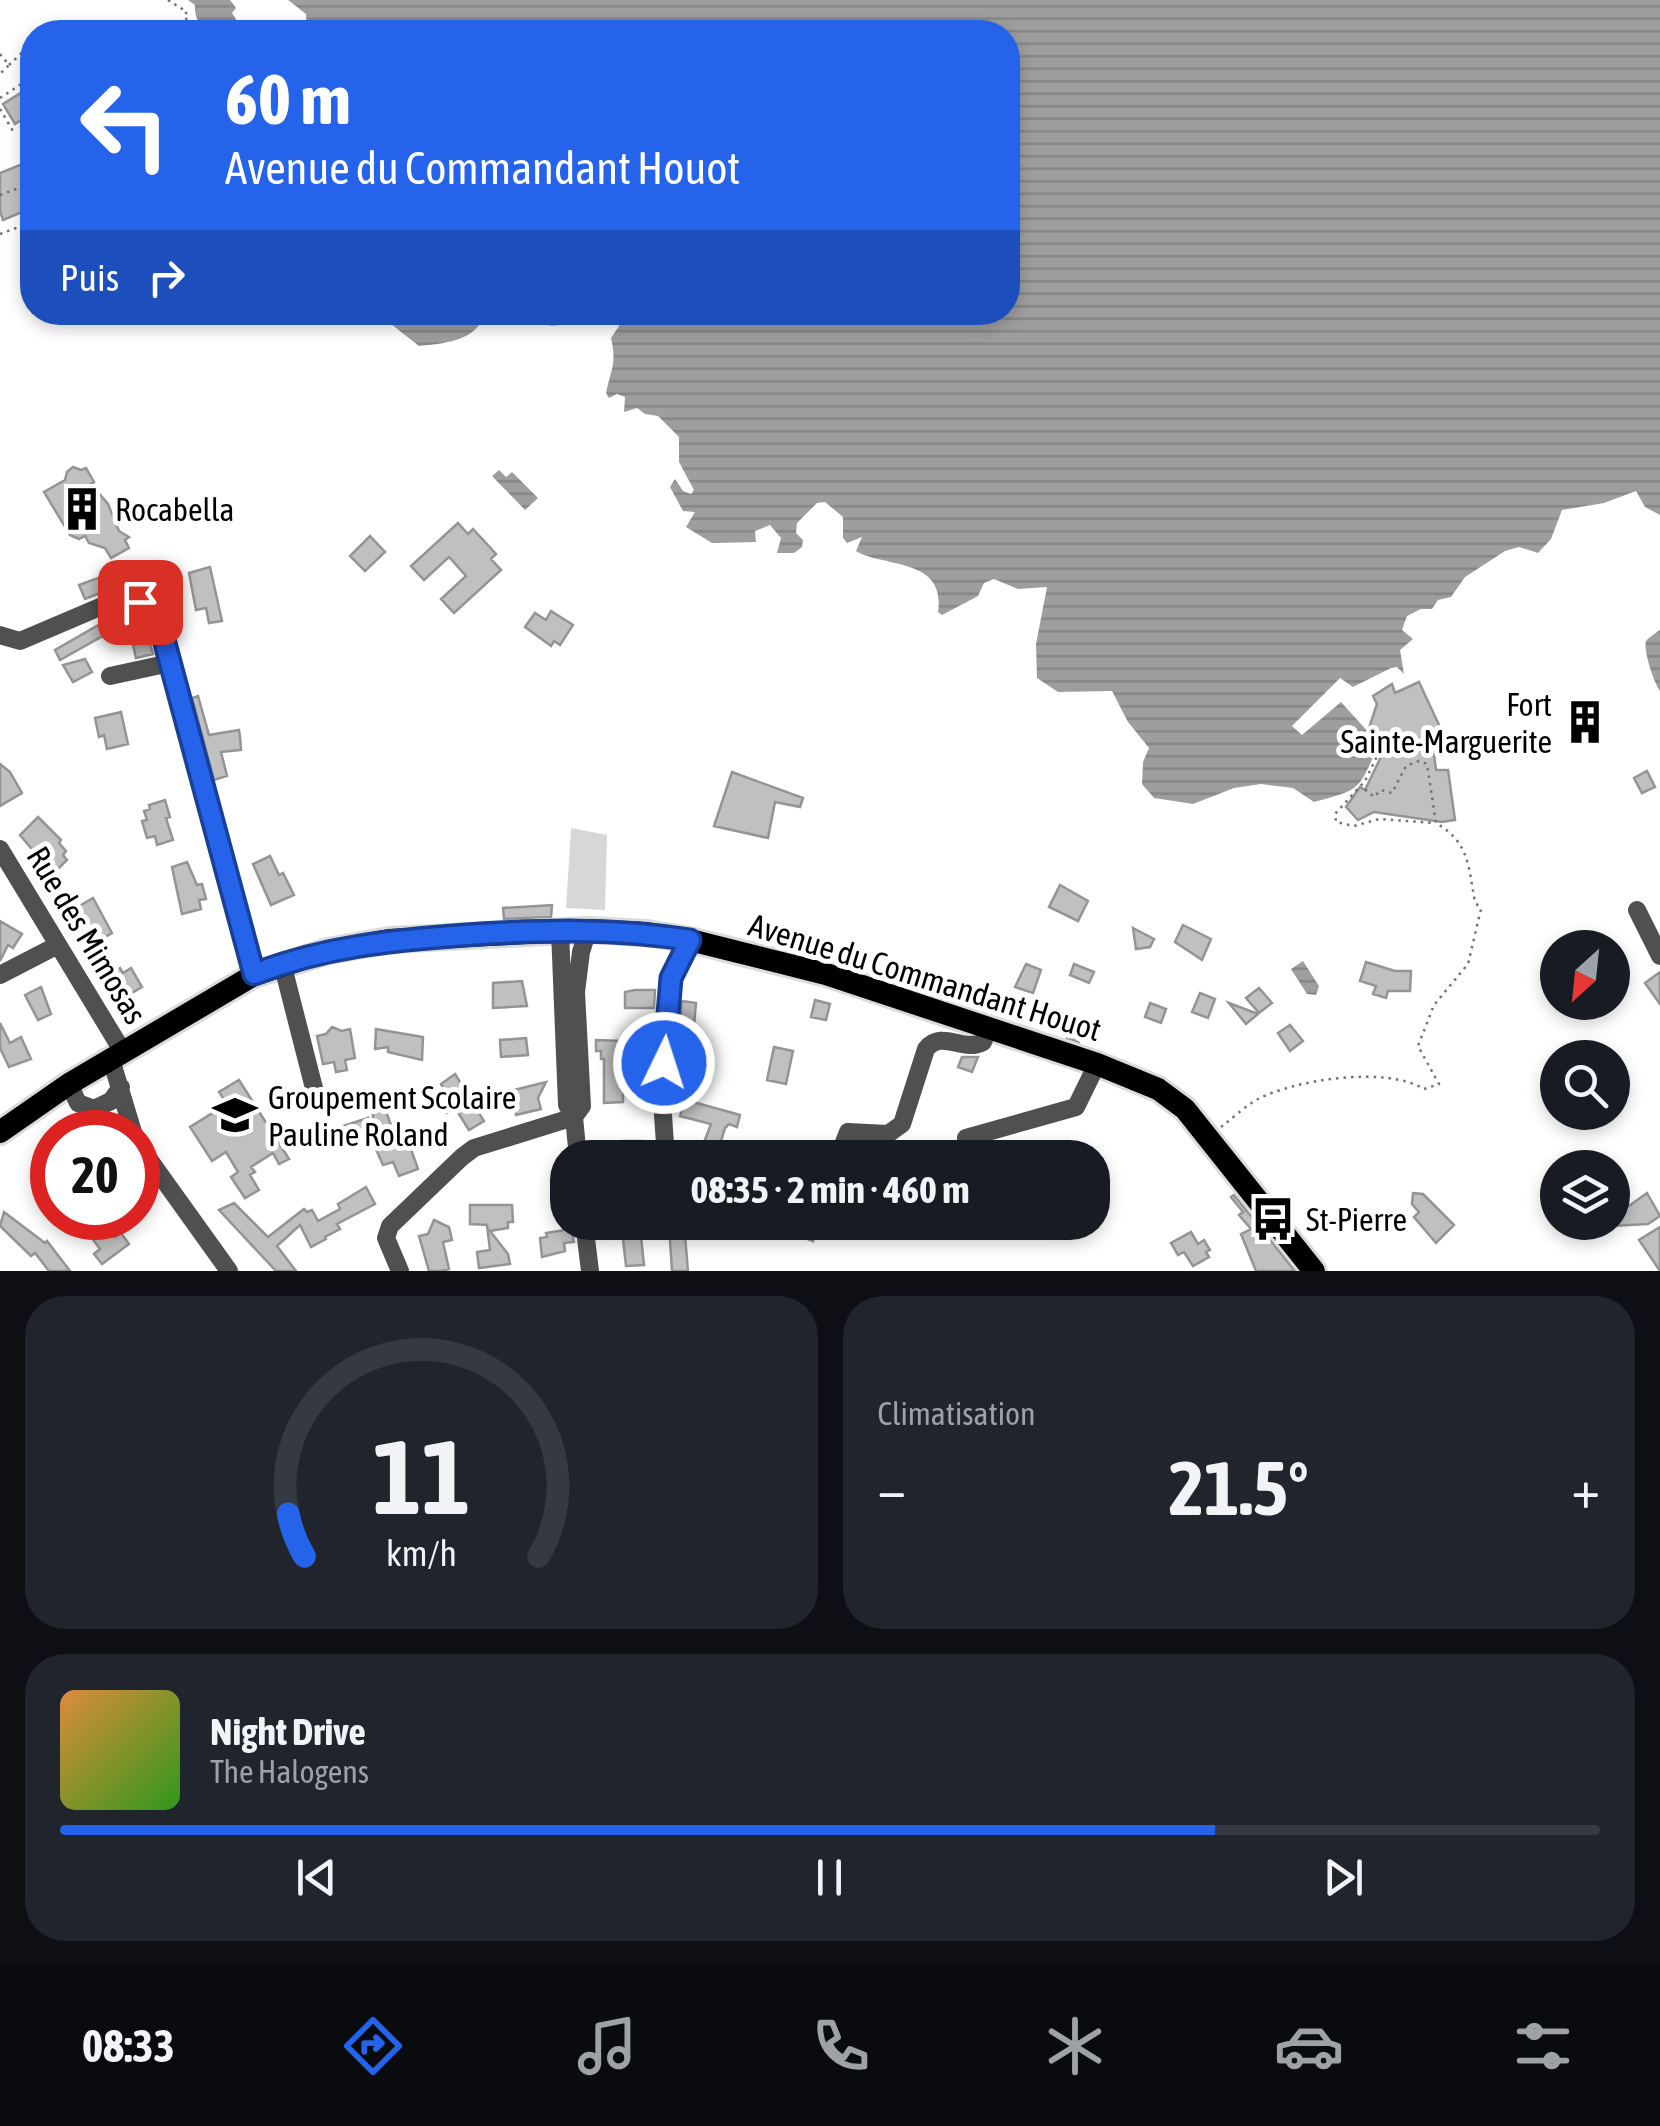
<!DOCTYPE html>
<html lang="fr">
<head>
<meta charset="utf-8">
<style>
	body { margin:0; font-family:"Asap Condensed",sans-serif; background:#20242c; color:#f1f3f6; height:100vh; display:flex; flex-direction:column; font-size:38px; white-space:nowrap }
	* { box-sizing:border-box; margin:0 }
	p { font-size:32px; color:#9ea1a6 }
	.icon { flex:none; width:55px; height:55px; fill:none; stroke:currentColor; stroke-width:2; stroke-linecap:round; stroke-linejoin:round }
	.map { position:relative; height:1271px; overflow:hidden }
	.side { display:flex; flex-direction:column; gap:25px; padding:25px; background:#0d0f14; flex:1 }
	.side>* { flex:none }
	.guide { position:absolute; left:20px; top:20px; width:1000px; height:305px; border-radius:40px; box-shadow:0 5px 15px #0003; background:#2563eb; color:#fff; overflow:hidden }
	.needle { width:65px; rotate:207deg }
	.fabs { position:absolute; left:1540px; top:930px; display:grid; gap:20px }
	.fabs a { display:grid; place-items:center; width:90px; height:90px; border-radius:50%; background:#171b24; box-shadow:0 5px 15px #0003; font-size:50px }
	.speed { position:absolute; left:30px; top:1110px; display:flex; gap:20px; font-size:50px; font-weight:700; text-align:center }
	.speed>* { display:grid; place-content:center; width:130px; height:130px; border-radius:50%; background:#171b24; box-shadow:0 5px 15px #0003; line-height:1 }
	.speed .limit { border:15px solid #d22; background:#fff; color:#111 }
	.pin { position:absolute; display:grid; place-items:center; width:85px; height:85px; color:#fff; margin:-42px; border-radius:20px; box-shadow:0 5px 15px #0006 }
	.me { position:absolute; width:110px; margin:-55px; rotate:4deg; stroke-linejoin:round; filter:drop-shadow(0 0 8px #0008) }
	.turn { display:flex; align-items:center; gap:35px; height:210px; padding:0 40px; font-size:45px }
	.turn .icon { width:130px; height:130px; stroke-width:2.5 }
	.turn b { display:block; font-size:70px; line-height:85px }
	.then { display:flex; align-items:center; height:95px; padding:0 40px; background:#0003; gap:20px; font-size:38px }
	.big { font-size:75px; font-weight:700; line-height:1.1 }
	.side .card { flex:1; display:flex; flex-direction:column; justify-content:center; gap:15px; min-width:0; padding:0 35px; border-radius:40px; background:#20242c }
	.side .dial { align-items:center; gap:0 }
	.dial svg { height:260px; overflow:visible; fill:none; stroke:#363941; stroke-width:7; stroke-linecap:round; text-anchor:middle }
	.dial text { fill:#f1f3f6; stroke:none }
	.song { display:flex; align-items:center; gap:30px }
	.cover { width:120px; height:120px; border-radius:15px; background:linear-gradient(135deg,hsl(30 70% 55%),hsl(110 70% 35%)) }
	.played { height:10px; border-radius:5px; background:linear-gradient(90deg,#2563eb 75%,#363941 75%) }
	.keys { display:flex; justify-content:space-around; direction:ltr }
	.heat { display:flex; justify-content:space-between; align-items:center; font-size:55px; direction:ltr }
	.side .tiles { flex:1; display:grid; gap:25px; grid-template-columns:1fr 1fr }
	.card:last-child { grid-column:span 2 }
	.trip { position:absolute; left:550px; top:1140px; width:560px; height:100px; border-radius:40px; background:#171b24; box-shadow:0 5px 15px #0003; font-weight:700; line-height:100px; text-align:center }
	.tabs { display:flex; height:160px; justify-content:space-around; align-items:center; background:#090b0e; color:#9ea1a6 }
	.tabs .icon { width:70px; height:70px }
	.tabs .current { color:#2563eb }
	.tabs b { font-size:45px; color:#f1f3f6 }
	.map>svg:first-child { display:block }
	.garden { fill:#d7d7d7 }
	.water { fill:url(#water-rules) }
	.building { fill:#c0c0c0; stroke:#949494; stroke-width:2.5 }
	.lines { fill:none; stroke-linecap:round; stroke-linejoin:round }
	.major-casing { stroke:#dbdbdb; stroke-width:28 }
	.path { stroke:#727272; stroke-width:2.5; stroke-dasharray:2.5 5; stroke-linecap:butt }
	.minor { stroke:#505050; stroke-width:18 }
	.major { stroke:#000; stroke-width:22 }
	.route-casing { stroke:#184099; stroke-width:25 }
	.route { stroke:#2563eb; stroke-width:18 }
	.labels { text-anchor:middle; dominant-baseline:central; stroke-width:10; stroke-linejoin:round; paint-order:stroke }
	.poi-label { font-size:32px; fill:#000; stroke:#fff; text-anchor:start }
	.street-label { font-size:32px; fill:#000; stroke:#fff }
</style>
</head>
<body>
<div class="map">
<svg width="1660" height="1271" viewBox="0 0 1660 1271">
	<defs>
		<pattern id="water-rules" width="6" height="5" patternUnits="userSpaceOnUse" patternTransform="scale(2.5)"><rect width="6" height="5" fill="#9e9e9e"/><path d="M0 2.5h6" fill="none" stroke="#868686"/></pattern>
	</defs>
	<rect width="100%" height="100%" fill="#fff"/>
	<!-- garden -->
	<path class="garden" d="M 571,828 L 607,835 L 605,910 L 566,908 Z"/>
	<!-- water -->
	<path class="water" d="M 188,0 L 230,0 L 236,8 L 232,13 L 239,24 L 253,32 C 230,33 193,38 195,5 Z
		M 288,0 L 1660,0 L 1660,515 L 1645,507 L 1636,491 L 1604,503 L 1562,510 L 1551,539 L 1538,553 L 1519,547 L 1505,551 L 1465,577 L 1451,597 L 1438,600 L 1432,609 L 1421,609 L 1407,616 L 1402,630 L 1413,639 L 1400,650 L 1404,674 L 1397,667 L 1391,668 L 1353,687 L 1340,678 L 1292,726 L 1302,735 L 1341,702 L 1379,744 C 1358,790 1363,789 1314,802 L 1293,788 L 1261,784 L 1234,788 L 1193,804 L 1154,798 L 1142,784 L 1143,762 L 1149,748 L 1128,722 L 1112,691 L 1058,692 L 1037,678 L 1036,644 L 1047,587 L 1018,589 L 994,579 L 984,583 L 978,596 L 942,615 L 938,612 C 946,557 884,568 856,551 L 862,537 L 847,543 L 843,538 L 843,517 L 825,502 L 817,503 L 797,523 L 796,533 L 803,540 L 802,547 L 794,553 L 777,553 L 781,538 L 770,525 L 755,531 L 756,542 L 712,543 L 686,527 L 695,512 L 683,511 L 670,487 L 675,479 L 683,491 L 691,494 L 694,490 L 679,462 L 679,437 L 658,416 L 645,414 L 637,408 L 624,412 L 625,397 L 617,394 L 609,398 L 606,393 C 611,369 617,364 611,338 L 619,326 L 619,313 L 1008,312 L 1008,32 L 307,32 L 306,14 Z
		M 377,313 L 471,313 L 479,325 C 467,342 439,344 419,346 Z
		M 525,313 L 561,313 L 569,319 C 552,333 539,322 525,313 Z
		M 499,470 L 506,477 L 512,472 L 538,498 L 525,510 L 492,476 Z
		M 1660,630 L 1660,691 C 1654,683 1643,650 1646,641 C 1647,639 1658,631 1660,630 Z
		M 1303,961 L 1319,986 L 1316,995 L 1307,994 L 1291,969 Z"/>
	<!-- building -->
	<path class="building" d="M 32,86 L 32,113 L 15,124 L 3,104 Z
		M 32,160 L 32,208 L 3,220 L 0,211 L 0,173 Z
		M 73,467 L 81,470 L 86,468 L 94,482 L 91,484 L 108,504 L 119,531 L 129,537 L 125,540 L 129,548 L 111,558 L 105,548 L 89,543 L 85,536 L 79,539 L 70,535 L 44,492 L 65,480 L 67,472 Z
		M 458,523 L 468,534 L 473,529 L 496,554 L 491,559 L 501,570 L 454,613 L 441,599 L 466,576 L 449,557 L 424,580 L 411,566 Z
		M 370,536 L 385,552 L 365,571 L 350,556 Z
		M 210,567 L 222,621 L 209,623 L 206,608 L 196,610 L 189,573 Z
		M 106,575 L 111,589 L 85,599 L 79,585 Z
		M 551,611 L 573,625 L 560,645 L 554,641 L 551,646 L 525,627 L 535,613 L 546,620 Z
		M 102,623 L 108,633 L 60,660 L 55,650 Z
		M 149,641 L 153,654 L 136,658 L 133,645 Z
		M 85,659 L 92,672 L 73,682 L 63,665 Z
		M 1419,682 L 1439,725 L 1438,745 L 1433,746 L 1436,770 L 1448,770 L 1455,820 L 1442,822 L 1374,812 L 1358,820 L 1346,807 L 1360,787 L 1365,790 L 1390,738 L 1368,731 L 1377,704 L 1373,696 L 1392,684 L 1395,693 Z
		M 198,696 L 209,735 L 239,730 L 240,737 L 241,750 L 221,752 L 227,776 L 214,780 L 192,698 Z
		M 1593,708 L 1600,713 L 1598,723 L 1591,725 L 1595,735 L 1584,738 L 1577,713 Z
		M 121,712 L 128,744 L 107,749 L 104,735 L 99,737 L 95,718 Z
		M 0,764 L 10,772 L 22,793 L 0,806 Z
		M 1647,771 L 1655,787 L 1642,793 L 1634,778 Z
		M 732,772 L 803,798 L 800,807 L 775,802 L 768,838 L 714,826 Z
		M 165,800 L 170,817 L 166,818 L 173,840 L 157,845 L 155,836 L 147,838 L 142,821 L 147,820 L 144,811 L 150,809 L 149,805 Z
		M 38,817 L 61,840 L 59,843 L 66,851 L 63,855 L 67,860 L 53,874 L 20,835 Z
		M 270,856 L 279,875 L 283,873 L 294,895 L 271,905 L 253,864 Z
		M 187,862 L 197,885 L 202,884 L 206,899 L 199,900 L 201,909 L 182,914 L 172,867 Z
		M 1060,885 L 1088,901 L 1078,921 L 1049,907 Z
		M 93,898 L 112,933 L 97,942 L 92,934 L 86,937 L 71,911 Z
		M 552,905 L 551,917 L 504,919 L 503,908 Z
		M 0,921 L 22,934 L 13,948 L 8,945 L 0,961 Z
		M 1183,925 L 1211,939 L 1202,960 L 1175,942 Z
		M 1133,928 L 1154,939 L 1150,947 L 1136,949 Z
		M 105,953 L 116,971 L 120,968 L 123,973 L 131,968 L 142,987 L 118,1001 L 114,994 L 111,996 L 92,962 Z
		M 1366,962 L 1395,971 L 1411,971 L 1410,991 L 1388,991 L 1386,998 L 1373,994 L 1376,986 L 1360,981 Z
		M 1026,964 L 1041,970 L 1033,993 L 1015,987 Z
		M 1074,964 L 1094,972 L 1089,983 L 1070,975 Z
		M 1660,972 L 1660,1004 L 1645,983 Z
		M 522,981 L 527,1006 L 493,1008 L 493,983 Z
		M 41,987 L 51,1014 L 38,1020 L 25,995 Z
		M 1259,988 L 1272,1003 L 1259,1013 L 1246,998 Z
		M 635,990 L 655,990 L 654,1008 L 625,1008 L 625,992 Z
		M 1200,993 L 1215,999 L 1208,1018 L 1192,1012 Z
		M 815,1000 L 830,1004 L 826,1020 L 811,1017 Z
		M 682,1001 L 696,1003 L 693,1036 L 679,1035 Z
		M 1150,1003 L 1166,1009 L 1161,1023 L 1145,1017 Z
		M 1229,1003 L 1258,1014 L 1246,1024 Z
		M 1071,1022 L 1084,1025 L 1079,1042 L 1067,1038 Z
		M 0,1023 L 10,1043 L 21,1037 L 31,1059 L 9,1067 L 0,1048 Z
		M 1290,1025 L 1303,1041 L 1290,1051 L 1278,1033 Z
		M 332,1027 L 342,1031 L 350,1029 L 355,1058 L 345,1060 L 347,1070 L 336,1072 L 334,1062 L 323,1064 L 317,1036 L 326,1034 Z
		M 376,1029 L 423,1037 L 422,1060 L 388,1052 L 388,1047 L 375,1049 Z
		M 526,1038 L 528,1055 L 501,1057 L 500,1040 Z
		M 596,1040 L 622,1041 L 622,1076 L 628,1076 L 629,1089 L 623,1089 L 623,1102 L 604,1103 L 604,1059 L 601,1059 L 601,1051 L 596,1051 Z
		M 774,1047 L 793,1051 L 786,1084 L 767,1080 Z
		M 962,1057 L 978,1057 L 972,1072 L 958,1067 Z
		M 455,1074 L 484,1121 L 469,1130 L 455,1108 L 446,1113 L 439,1102 L 449,1097 L 441,1084 Z
		M 239,1080 L 289,1159 L 279,1164 L 273,1153 L 251,1167 L 255,1172 L 250,1175 L 259,1190 L 245,1198 L 231,1177 L 238,1172 L 226,1152 L 212,1161 L 190,1127 L 227,1104 L 219,1092 Z
		M 546,1082 L 538,1098 L 541,1109 L 516,1115 L 510,1091 Z
		M 682,1083 L 697,1087 L 693,1102 L 740,1115 L 737,1127 L 729,1124 L 725,1128 L 717,1154 L 701,1150 L 711,1124 L 680,1116 L 682,1110 L 675,1108 Z
		M 385,1108 L 396,1140 L 407,1138 L 418,1169 L 399,1176 L 393,1162 L 383,1165 L 371,1138 L 340,1148 L 334,1129 L 368,1118 L 369,1124 L 373,1124 L 373,1111 Z
		M 623,1141 L 643,1141 L 644,1158 L 616,1158 L 615,1144 L 623,1144 Z
		M 52,1162 L 52,1185 L 40,1195 L 32,1184 L 39,1179 L 35,1174 Z
		M 366,1187 L 375,1204 L 337,1224 L 340,1229 L 325,1237 L 326,1239 L 311,1247 L 300,1225 L 277,1246 L 296,1271 L 276,1271 L 219,1210 L 234,1203 L 268,1237 L 304,1209 L 307,1212 L 312,1210 L 318,1221 L 340,1209 L 338,1204 Z
		M 1413,1193 L 1423,1194 L 1454,1225 L 1436,1243 L 1414,1217 L 1419,1212 L 1412,1204 Z
		M 1647,1193 L 1660,1216 L 1648,1224 L 1612,1226 L 1612,1209 L 1626,1208 Z
		M 1234,1195 L 1295,1271 L 1256,1271 L 1241,1234 L 1251,1229 L 1239,1215 L 1243,1212 L 1231,1197 Z
		M 470,1205 L 512,1205 L 513,1222 L 508,1222 L 508,1228 L 490,1231 L 508,1254 L 510,1264 L 479,1268 L 477,1252 L 490,1250 L 487,1225 L 470,1224 Z
		M 4,1212 L 45,1243 L 47,1241 L 70,1271 L 49,1271 L 35,1253 L 31,1256 L 0,1226 Z
		M 77,1218 L 101,1218 L 115,1237 L 121,1233 L 129,1244 L 102,1264 L 94,1254 L 100,1249 Z
		M 434,1220 L 449,1227 L 452,1240 L 443,1242 L 449,1269 L 441,1271 L 429,1271 L 419,1236 L 428,1234 Z
		M 570,1222 L 574,1242 L 564,1243 L 565,1251 L 542,1257 L 540,1238 L 547,1237 L 546,1233 L 571,1229 Z
		M 720,1222 L 754,1222 L 745,1238 Z
		M 806,1222 L 818,1222 L 813,1241 L 802,1237 Z
		M 684,1223 L 688,1271 L 672,1271 L 669,1225 Z
		M 1660,1227 L 1660,1271 L 1639,1240 Z
		M 1191,1232 L 1198,1244 L 1204,1240 L 1210,1250 L 1206,1252 L 1209,1257 L 1193,1266 L 1184,1252 L 1178,1255 L 1171,1243 Z
		M 641,1237 L 644,1265 L 626,1266 L 623,1239 Z"/>
	<g class="lines">
		<!-- major casing -->
		<g class="major-casing">
			<path id="major" d="M 0,1132 L 69,1084 L 254,975 L 328,951 L 389,940 L 588,930 L 647,933 L 690,940 L 826,974 L 1097,1064 L 1158,1089 L 1185,1109 L 1314,1271"/>
		</g>
		<!-- path -->
		<path class="path" d="M 168,0 L 187,12 L 184,15 L 194,32
			M 45,32 L 54,24 L 62,32
			M 132,32 L 126,29 L 138,32
			M 0,54 L 9,65 L 0,74
			M 9,65 L 32,43
			M 0,98 L 32,77
			M 0,109 L 13,131
			M 20,127 L 32,120
			M 0,195 L 32,183
			M 0,234 L 32,222
			M 1383,744 L 1365,781 L 1335,814 L 1336,822 L 1354,826 L 1379,819 L 1435,823
			M 1221,1127 C 1233,1118 1245,1106 1258,1099 C 1297,1079 1387,1066 1424,1089 L 1439,1084 L 1418,1046 L 1434,1005 L 1468,964 L 1481,909 L 1475,902 C 1468,866 1470,843 1436,823 L 1427,764 L 1419,761 L 1406,766 L 1392,793 L 1381,790 L 1374,797 L 1361,786"/>
		<!-- minor -->
		<path class="minor" d="M 0,635 L 20,641 L 114,601 L 154,607 L 254,975
			M 110,676 L 170,663
			M 0,849 L 123,1052
			M 1637,910 L 1660,956
			M 560,931 L 567,1105 L 574,1117 L 578,1158
			M 282,963 L 315,1092
			M 0,975 L 58,945
			M 111,1059 L 133,1132
			M 69,1084 L 78,1103 L 94,1109 L 111,1101 L 121,1087
			M 85,1107 L 93,1116 L 123,1132
			M 574,1117 L 582,1106 L 576,992 L 581,952 L 588,930
			M 966,1138 L 1076,1107 L 1097,1064
			M 138,1144 L 229,1271
			M 839,1155 L 848,1132 L 888,1134 L 902,1124 L 926,1049 C 942,1029 963,1053 983,1042 L 988,1029
			M 666,1158 L 662,1101 L 671,978 L 690,940
			M 584,1222 L 590,1271
			M 400,1271 L 386,1238 L 390,1226 L 462,1157 L 474,1148 L 574,1117"/>
		<!-- major -->
		<use href="#major" class="major"/>
	</g>
	<g class="lines">
		<!-- route casing -->
		<g class="route-casing">
			<path id="route" d="M 140,602 L 152,605 L 156,610 L 254,974 C 323,947 393,940 466,935 C 541,930 615,928 690,940 L 671,978 L 664,1063"/>
		</g>
		<!-- route -->
		<use href="#route" class="route"/>
	</g>
	<!-- icons -->
	<defs>
		<g id="building-bare" transform="scale(3.45)"><path d="M-4-6H4V6H1V3H-1V6H-4ZM-2.5-4.3h1.7v1.8h-1.7ZM.8-4.3h1.7v1.8H.8ZM-2.5-1h1.7V.8h-1.7ZM.8-1h1.7V.8H.8Z" fill="#000" stroke="#fff" stroke-width="2.5" paint-order="stroke"/></g>
		<g id="school-bare" transform="scale(3.45)"><path d="M0-5L7-2L0 1L-7-2ZM-4 1L0 2.5L4 1V4Q0 6-4 4Z" fill="#000" stroke="#fff" stroke-width="2.5" paint-order="stroke"/></g>
		<g id="bus-bare" transform="scale(3.45)"><path d="M-5-6H5V4H4V6H2V4H-2V6H-4V4H-5ZM-3.5-4V0h7V-4ZM-3.5 1.2v1.5H-2V1.2ZM2 1.2v1.5H3.5V1.2Z" fill="#000" stroke="#fff" stroke-width="2.5" paint-order="stroke"/></g>
	</defs>
	<g fill-rule="evenodd">
		<use href="#building-bare" x="82" y="509"/>
		<use href="#building-bare" x="1585" y="722"/>
		<use href="#school-bare" x="235" y="1115"/>
		<use href="#bus-bare" x="1273" y="1219"/>
	</g>
	<g class="labels">
		<!-- poi labels -->
		<g class="poi-label">
			<text x="115" y="509">Rocabella</text>
			<text x="1552" y="704" text-anchor="end">Fort<tspan x="1552" dy="37">Sainte-Marguerite</tspan></text>
			<text x="268" y="1097">Groupement Scolaire<tspan x="268" dy="37">Pauline Roland</tspan></text>
			<text x="1306" y="1219">St-Pierre</text>
		</g>
		<!-- street labels -->
		<g class="street-label">
			<text transform="translate(87 935) rotate(59)">Rue des Mimosas</text>
			<text transform="translate(925 977) rotate(17)">Avenue du Commandant Houot</text>
		</g>
	</g>
</svg>
<div class="fabs">
<a><svg class="needle" viewBox="-14 -14 28 28"><path d="M0-13l5 13h-10z" fill="#e53935"/><path d="M0 13l5-13h-10z" fill="#9ea1a6"/></svg></a>
<a><svg class="icon" aria-label="search" viewBox="0 0 24 24"><circle cx="10" cy="10" r="6"/><path d="M15 15l6 6"/></svg></a>
<a><svg class="icon" aria-label="layers" viewBox="0 0 24 24"><path d="M12 4l9 5-9 5-9-5zM3 14l9 5 9-5"/></svg></a>
</div>
<div class="speed"><div class="limit">20</div></div>
<div class="pin" style="left:140px;top:602px;background:#d93025"><svg class="icon" aria-label="arrive" viewBox="0 0 24 24"><path d="M6 21V4h12l-3 4 3 4H6"/></svg></div>
<svg class="me" style="left:664px;top:1063px" viewBox="-20 -20 40 40"><circle r="17" fill="#2563eb" stroke="#fff" stroke-width="3"/><path d="M0-11L8 9 0 5-8 9z" fill="#fff"/></svg>
<div class="trip">08:35 · 2 min · 460 m</div>
<div class="guide">
<div class="turn"><svg class="icon" aria-label="left" viewBox="0 0 24 24"><path d="M17 20v-9H6M10 6l-5 5 5 5"/></svg><div><b>60 m</b>Avenue du Commandant Houot</div></div>
<div class="then">Puis<svg class="icon" aria-label="right" viewBox="0 0 24 24"><path d="M7 20v-9h11M14 6l5 5-5 5"/></svg></div>
</div>
</div>
<section class="side">
<div class="tiles">
<div class="card dial"><svg viewBox="0 0 100 80">
<path d="M14 69A42 42 0 1 1 86 69"/>
<path d="M14 69A42 42 0 0 1 9 56" stroke="#2563eb"/>
<text x="50" y="56" font-size="32" font-weight="700">11</text>
<text x="50" y="72" font-size="11">km/h</text>
</svg></div>
<div class="card"><p>Climatisation</p>
<div class="heat"><a>−</a><b class="big">21.5°</b><a>+</a></div>
</div>
<div class="card">
<div class="song"><i class="cover"></i><div><b>Night Drive</b><p>The Halogens</p></div></div>
<div class="played"></div>
<div class="keys"><svg class="icon" aria-label="previous" viewBox="0 0 24 24"><path d="M18 5L8 12l10 7zM5 5v14"/></svg><svg class="icon" aria-label="pause" viewBox="0 0 24 24"><path d="M8 5v14M16 5v14"/></svg><svg class="icon" aria-label="next" viewBox="0 0 24 24"><path d="M6 5l10 7-10 7zM19 5v14"/></svg></div>
</div>
</div>
</section>
<nav class="tabs">
<b>08:33</b>
<svg class="icon current" aria-label="directions" viewBox="0 0 24 24"><path d="M12 3l9 9-9 9-9-9zM9 14v-3h6M13 9l2 2-2 2"/></svg>
<svg class="icon" aria-label="music" viewBox="0 0 24 24"><path d="M9 18V5l10-2v13"/><circle cx="6" cy="18" r="3"/><circle cx="16" cy="16" r="3"/></svg>
<svg class="icon" aria-label="phone" viewBox="0 0 24 24"><path d="M5 4h4l2 5-3 2q2 4 5 5l2-3 5 2v4C11 20 4 13 5 4z"/></svg>
<svg class="icon" aria-label="climate" viewBox="0 0 24 24"><path d="M12 3v18M4 7l16 10M4 17L20 7"/></svg>
<svg class="icon" aria-label="car" viewBox="0 0 24 24"><path d="M5 17H2v-5l4-1 3-4h7l3 4 3 1v5h-3M9 17h6M6 11h13"/><circle cx="7" cy="17" r="2"/><circle cx="17" cy="17" r="2"/></svg>
<svg class="icon" aria-label="filters" viewBox="0 0 24 24"><path d="M4 7h16M4 17h16"/><circle cx="9" cy="7" r="2"/><circle cx="15" cy="17" r="2"/></svg>
</nav>
</body>
</html>
